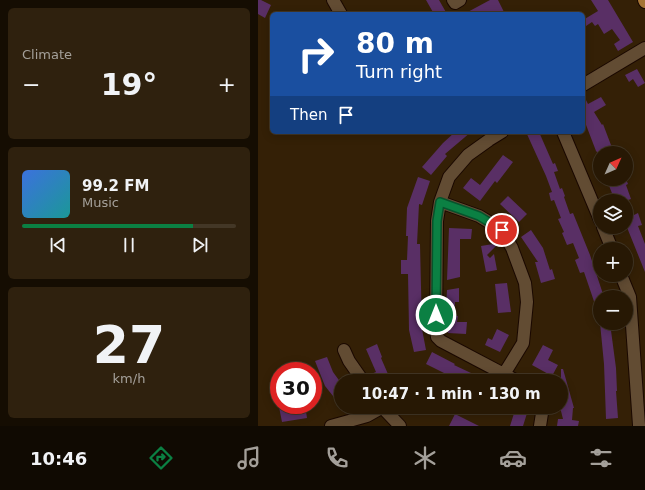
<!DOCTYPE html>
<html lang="en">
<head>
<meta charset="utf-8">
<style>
	body { margin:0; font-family:"DejaVu Sans",sans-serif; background:#2f210e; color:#f1f3f6; height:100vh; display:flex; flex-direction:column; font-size:15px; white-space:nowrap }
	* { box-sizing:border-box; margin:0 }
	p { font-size:13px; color:#a4a09a }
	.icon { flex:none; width:22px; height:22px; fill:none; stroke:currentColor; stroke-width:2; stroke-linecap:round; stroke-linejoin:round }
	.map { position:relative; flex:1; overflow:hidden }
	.details { display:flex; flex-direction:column; gap:8px; padding:8px; background:#150d02; width:258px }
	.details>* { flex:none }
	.guide { position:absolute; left:12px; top:12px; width:315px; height:122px; border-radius:6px; box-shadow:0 2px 10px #0003,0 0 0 1px #433726; background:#1a4fa0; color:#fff; overflow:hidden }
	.needle { width:26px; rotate:45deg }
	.tools { position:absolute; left:335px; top:146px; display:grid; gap:8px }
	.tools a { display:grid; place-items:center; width:40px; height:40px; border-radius:50%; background:#271804; box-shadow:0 2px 10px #0003,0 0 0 1px #433726; font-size:20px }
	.speed { position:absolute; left:12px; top:362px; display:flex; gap:8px; font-size:20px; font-weight:700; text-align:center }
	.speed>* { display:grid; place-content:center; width:52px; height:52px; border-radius:50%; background:#271804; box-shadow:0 2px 10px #0003,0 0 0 1px #433726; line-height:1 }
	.speed .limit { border:6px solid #d22; background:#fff; color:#111 }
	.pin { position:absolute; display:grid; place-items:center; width:34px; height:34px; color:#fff; margin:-17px; border:2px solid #fff; border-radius:50%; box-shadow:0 1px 4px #0007 }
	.me { position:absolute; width:44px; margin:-22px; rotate:0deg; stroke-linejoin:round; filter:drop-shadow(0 0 3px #0008) }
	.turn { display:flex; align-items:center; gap:14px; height:84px; padding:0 20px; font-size:18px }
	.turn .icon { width:52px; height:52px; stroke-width:2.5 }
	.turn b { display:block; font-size:28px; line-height:34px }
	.then { display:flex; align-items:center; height:38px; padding:0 20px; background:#0003; gap:8px; font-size:15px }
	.big { font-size:30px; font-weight:600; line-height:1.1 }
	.details .card { flex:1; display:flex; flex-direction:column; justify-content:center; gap:6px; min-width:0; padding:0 14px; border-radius:6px; background:#2f210e }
	.details .dial { align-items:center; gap:0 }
	.dial b { font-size:52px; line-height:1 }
	.song { display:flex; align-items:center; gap:12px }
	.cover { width:48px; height:48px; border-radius:6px; background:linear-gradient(135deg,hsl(220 70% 55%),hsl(180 70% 35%)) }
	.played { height:4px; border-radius:2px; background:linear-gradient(90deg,#0b8043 80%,#433726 80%) }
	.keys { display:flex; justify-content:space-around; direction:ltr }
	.heat { display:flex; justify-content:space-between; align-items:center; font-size:22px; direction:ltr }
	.trip { position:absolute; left:76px; top:374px; width:234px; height:40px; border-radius:20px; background:#271804; box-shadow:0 2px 10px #0003,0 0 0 1px #433726; font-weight:600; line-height:40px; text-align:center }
	.dock { display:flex; height:64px; justify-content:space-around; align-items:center; background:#100a02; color:#a4a09a }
	.dock .icon { width:28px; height:28px }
	.dock .current { color:#0b8043 }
	.dock b { font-size:18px; color:#f1f3f6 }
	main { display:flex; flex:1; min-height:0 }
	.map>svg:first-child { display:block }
	.building { fill:#592f65 }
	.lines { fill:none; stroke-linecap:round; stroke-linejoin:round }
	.minor-casing { stroke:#1a0800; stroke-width:14 }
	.major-casing { stroke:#1a0800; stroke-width:14 }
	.minor { stroke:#624c33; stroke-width:12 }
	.major { stroke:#a67535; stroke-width:12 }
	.route-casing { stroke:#07532c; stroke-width:10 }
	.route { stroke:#0b8043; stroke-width:7 }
</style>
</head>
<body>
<main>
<section class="details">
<div class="card"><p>Climate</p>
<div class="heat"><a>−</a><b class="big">19°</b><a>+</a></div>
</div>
<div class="card">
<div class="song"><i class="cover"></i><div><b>99.2 FM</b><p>Music</p></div></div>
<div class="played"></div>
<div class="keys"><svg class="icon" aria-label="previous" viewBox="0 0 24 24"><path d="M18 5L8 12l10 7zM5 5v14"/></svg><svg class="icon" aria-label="pause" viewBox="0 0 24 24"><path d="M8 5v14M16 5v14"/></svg><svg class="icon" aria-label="next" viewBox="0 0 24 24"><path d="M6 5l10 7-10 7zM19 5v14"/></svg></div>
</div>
<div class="card dial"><b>27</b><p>km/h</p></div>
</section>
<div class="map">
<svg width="387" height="426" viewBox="0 0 387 426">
	<rect width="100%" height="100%" fill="#342006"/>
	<!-- building -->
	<path class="building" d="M 0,0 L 3,0 L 13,5 L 7,18 L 0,14 Z
		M 168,0 L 181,0 L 189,14 L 176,14 Z
		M 232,0 L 240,0 L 246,12 L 242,14 L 206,14 Z
		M 333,0 L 350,0 L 375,42 L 360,51 L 356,44 L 362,40 L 354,29 L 346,34 L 340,24 L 337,26 L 334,22 L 325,28 L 325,20 L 340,11 Z
		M 379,69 L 387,83 L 380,87 L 375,79 L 371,82 L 367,75 Z
		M 325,94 L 330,104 L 343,97 L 348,105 L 336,112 L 344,125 L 345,124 L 356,153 L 340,153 L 338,151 L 325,117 Z
		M 197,132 L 213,132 L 187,154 L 189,156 L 173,175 L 164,167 L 185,143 Z
		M 268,132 L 281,132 L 295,164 L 297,163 L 300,171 L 296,172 L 302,189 L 304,188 L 307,196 L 306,197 L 312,214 L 315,213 L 332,255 L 346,297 L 342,297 L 342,316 L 341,316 L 326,272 L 322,273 L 317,260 L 321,258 L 315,243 L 309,245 L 304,233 L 306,232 L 300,219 L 303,218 L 296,200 L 293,201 L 291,193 L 294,192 L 288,176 Z
		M 245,155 L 255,162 L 239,183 L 237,181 L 222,201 L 205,188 L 213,178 L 222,185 Z
		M 160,177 L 172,181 L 164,205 L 161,204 L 159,244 L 162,244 L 164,329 L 168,350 L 156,352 L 151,330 L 150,274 L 143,274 L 143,260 L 149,260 L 150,236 L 148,236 L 149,208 Z
		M 350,179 L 368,179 L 370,184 L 368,185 L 373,199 L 370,200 L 376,215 L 380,213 L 384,225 L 380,226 L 387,244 L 387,272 L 368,225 L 368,201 L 357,201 L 350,183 L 351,182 Z
		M 250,196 L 269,214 L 261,222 L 242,204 Z
		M 191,228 L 214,229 L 213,239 L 202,239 L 202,277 L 189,280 Z
		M 273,230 L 285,248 L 292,270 L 294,269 L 297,279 L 283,283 L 277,262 L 280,262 L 263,237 Z
		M 241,243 L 229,255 L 232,258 L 236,254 L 239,270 L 228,272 L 223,246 Z
		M 249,283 L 253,312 L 240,313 L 237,284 Z
		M 201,288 L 201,302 L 197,302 L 197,310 L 188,309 L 189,290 Z
		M 191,315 L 200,316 L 199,322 L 209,322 L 208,334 L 190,333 Z
		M 342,323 L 352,323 L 358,368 L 359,391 L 358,391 L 360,418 L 348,419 L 346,364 Z
		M 239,329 L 251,335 L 242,352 L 227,345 L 230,338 L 234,340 Z
		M 119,344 L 124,357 L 123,358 L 133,381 L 116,381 L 113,374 L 118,372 L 108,349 Z
		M 285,345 L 295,350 L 290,360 L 300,365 L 294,376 L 274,365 Z
		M 174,352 L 197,364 L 196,365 L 230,381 L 202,381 L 168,364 Z
		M 69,357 L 75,372 L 83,383 L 83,406 L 67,386 L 57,361 Z
		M 303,369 L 305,369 L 316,408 L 315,408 L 314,420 L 321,421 L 320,426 L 299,426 L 300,419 L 305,419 L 302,407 L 303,407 Z
		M 33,405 L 47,405 L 49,418 L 24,422 L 21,407 Z
		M 258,407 L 271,407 L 265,426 L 252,426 Z
		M 197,414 L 221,426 L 191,426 Z"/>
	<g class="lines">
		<!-- minor casing -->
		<g class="minor-casing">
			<path id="minor" d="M 75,0 L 83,14
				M 195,0 L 197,3 L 202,0
				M 325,85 L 387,48
				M 244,132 L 231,140 L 210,155 L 191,177 L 182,202 L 179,221 L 178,329 L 179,337 L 183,341 L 259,381
				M 305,132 L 342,220
				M 182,202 L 221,216 L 244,230 L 254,248 L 267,283 L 269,302 L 265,343 L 246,374
				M 345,227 L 354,249
				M 363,275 L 372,297 L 381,425
				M 86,350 L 91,361 L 105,381
				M 124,407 L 142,426
				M 73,426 L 109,416 L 125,407
				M 282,426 L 285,407"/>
		</g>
		<!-- major casing -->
		<g class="major-casing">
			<path id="major" d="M 386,0 L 387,2"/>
		</g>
		<!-- minor -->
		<use href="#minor" class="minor"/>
		<!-- major -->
		<use href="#major" class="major"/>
	</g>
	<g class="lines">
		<!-- route casing -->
		<g class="route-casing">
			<path id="route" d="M 178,315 L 179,221 L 182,202 L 221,216 L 244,230"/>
		</g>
		<!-- route -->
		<use href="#route" class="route"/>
	</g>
</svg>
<div class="tools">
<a><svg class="needle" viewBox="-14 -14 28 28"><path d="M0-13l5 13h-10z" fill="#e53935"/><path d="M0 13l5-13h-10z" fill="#a4a09a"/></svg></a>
<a><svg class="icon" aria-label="layers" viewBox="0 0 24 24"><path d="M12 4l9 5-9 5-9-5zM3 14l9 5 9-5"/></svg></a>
<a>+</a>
<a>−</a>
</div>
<div class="speed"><div class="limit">30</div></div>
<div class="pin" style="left:244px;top:230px;background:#d93025"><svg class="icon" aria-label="arrive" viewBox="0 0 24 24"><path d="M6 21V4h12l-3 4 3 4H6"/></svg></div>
<svg class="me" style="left:178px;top:315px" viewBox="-20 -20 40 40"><circle r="17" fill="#0b8043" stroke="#fff" stroke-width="3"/><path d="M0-11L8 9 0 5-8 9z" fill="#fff"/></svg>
<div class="trip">10:47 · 1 min · 130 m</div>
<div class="guide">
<div class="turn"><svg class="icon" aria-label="right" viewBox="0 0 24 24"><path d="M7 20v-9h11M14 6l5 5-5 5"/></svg><div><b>80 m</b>Turn right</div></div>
<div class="then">Then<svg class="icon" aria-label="arrive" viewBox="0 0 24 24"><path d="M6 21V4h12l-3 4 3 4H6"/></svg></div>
</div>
</div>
</main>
<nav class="dock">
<b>10:46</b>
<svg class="icon current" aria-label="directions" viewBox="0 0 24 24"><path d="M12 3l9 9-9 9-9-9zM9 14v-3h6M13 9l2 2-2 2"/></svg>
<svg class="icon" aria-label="music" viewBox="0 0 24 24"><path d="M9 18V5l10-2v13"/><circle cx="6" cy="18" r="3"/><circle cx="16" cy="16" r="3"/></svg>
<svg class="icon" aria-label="phone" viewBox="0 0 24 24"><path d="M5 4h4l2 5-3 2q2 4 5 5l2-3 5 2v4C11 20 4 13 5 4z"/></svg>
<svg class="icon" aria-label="climate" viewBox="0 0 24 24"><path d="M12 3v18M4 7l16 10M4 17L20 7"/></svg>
<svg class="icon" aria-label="car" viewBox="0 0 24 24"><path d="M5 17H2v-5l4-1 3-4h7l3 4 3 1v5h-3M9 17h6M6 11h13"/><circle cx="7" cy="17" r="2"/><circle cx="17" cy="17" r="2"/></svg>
<svg class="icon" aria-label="filters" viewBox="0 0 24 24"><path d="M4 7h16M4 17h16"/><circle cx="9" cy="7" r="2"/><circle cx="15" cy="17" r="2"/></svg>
</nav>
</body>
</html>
